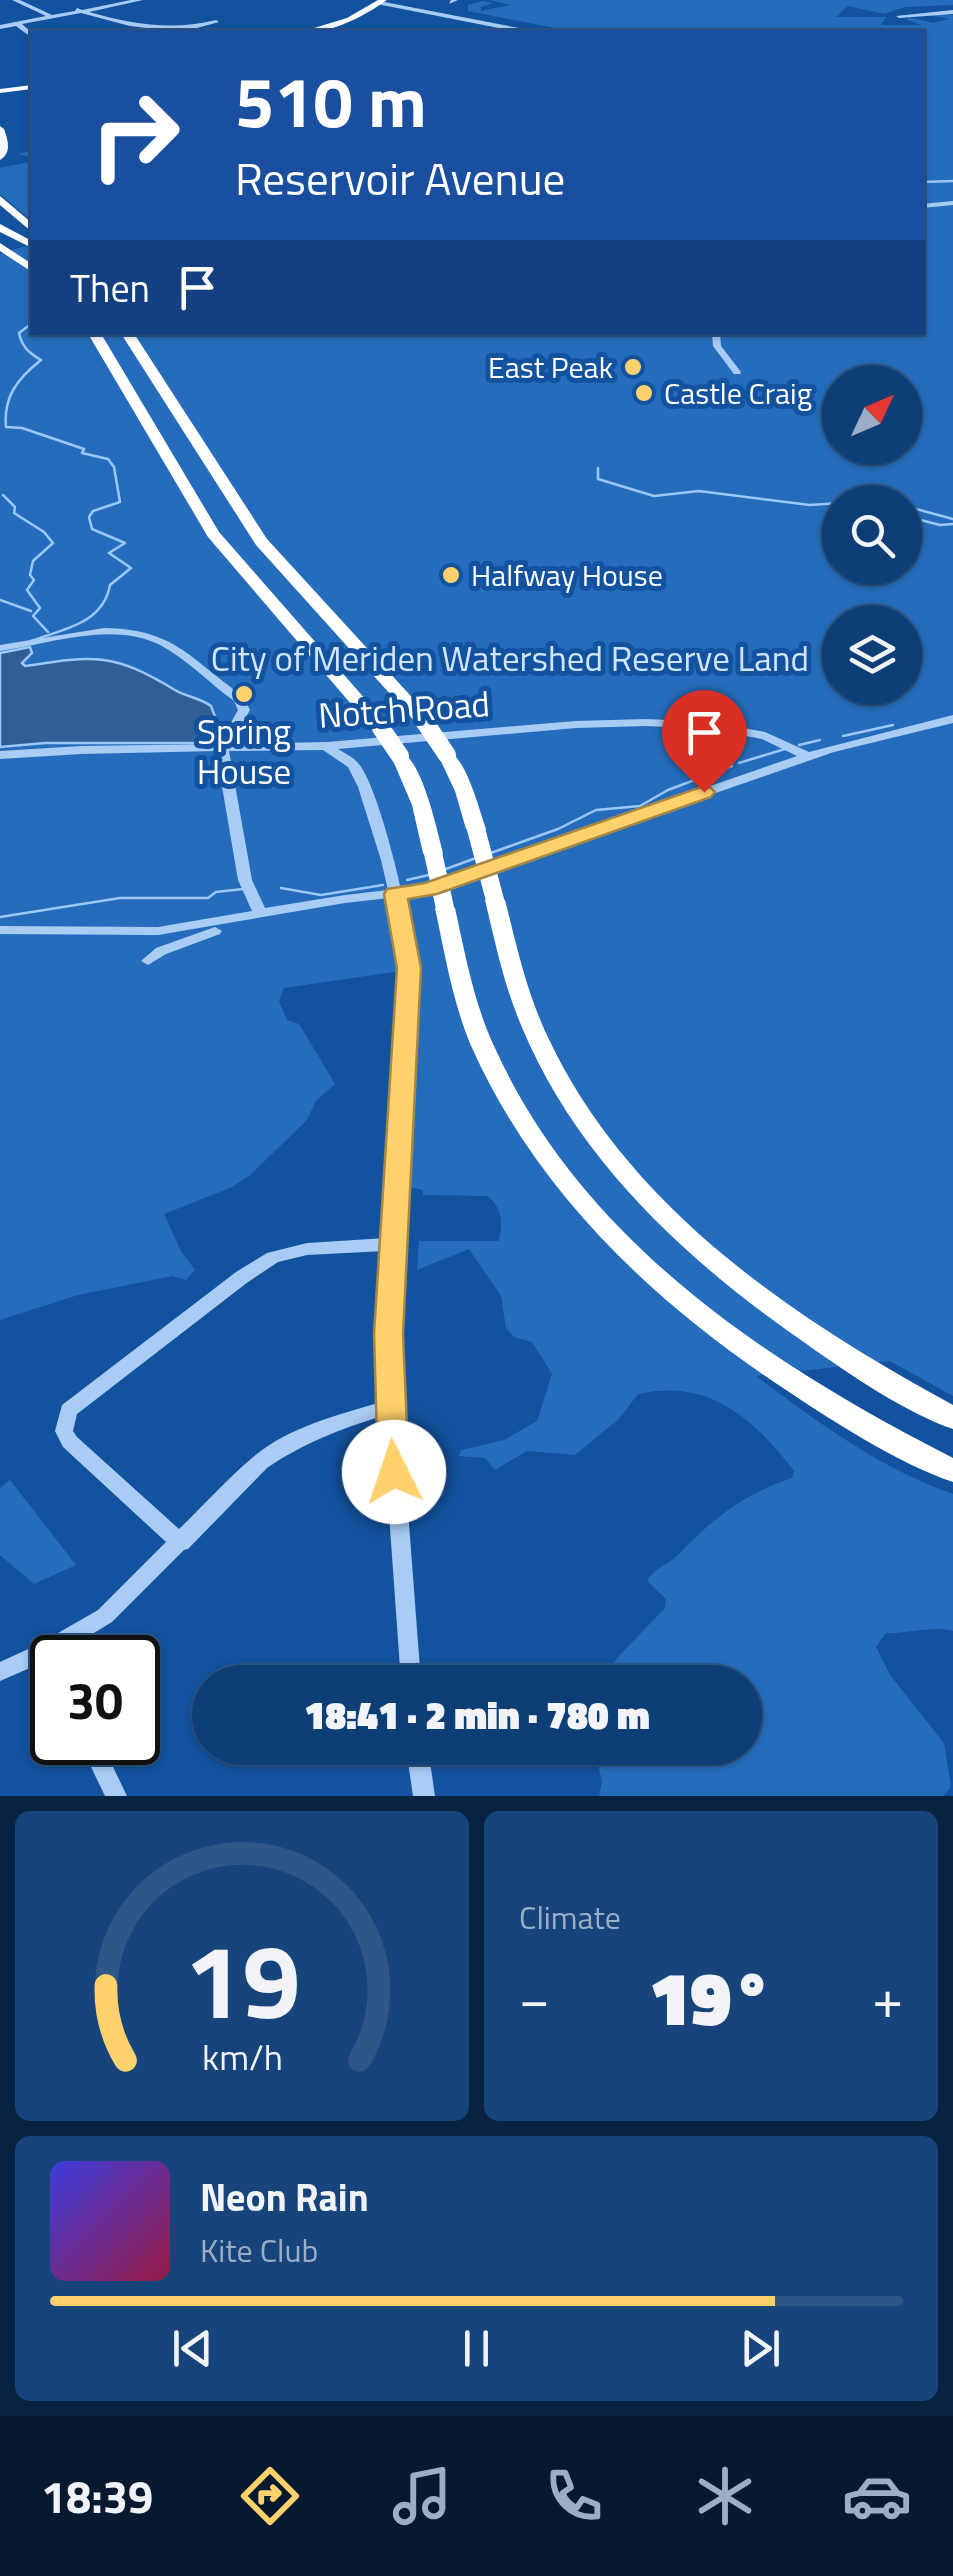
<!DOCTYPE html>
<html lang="en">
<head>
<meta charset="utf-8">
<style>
	body { margin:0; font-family:"Titillium Web",sans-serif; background:#17457b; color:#f1f3f6; height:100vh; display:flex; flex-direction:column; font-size:38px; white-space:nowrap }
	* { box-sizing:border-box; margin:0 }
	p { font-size:32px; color:#9baec5 }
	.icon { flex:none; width:55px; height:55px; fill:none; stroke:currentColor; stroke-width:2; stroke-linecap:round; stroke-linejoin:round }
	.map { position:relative; height:1796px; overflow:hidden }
	.details { display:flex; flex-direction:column; gap:15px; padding:15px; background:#082241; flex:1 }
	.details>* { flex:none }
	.hud { position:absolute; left:30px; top:30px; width:895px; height:305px; border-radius:0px; box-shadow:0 2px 8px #0004,0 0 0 2px #2e5788; background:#1a4fa0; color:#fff; overflow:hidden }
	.needle { width:65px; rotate:46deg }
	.tools { position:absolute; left:822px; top:365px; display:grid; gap:20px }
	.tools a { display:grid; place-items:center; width:100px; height:100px; border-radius:50%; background:#0e3e76; box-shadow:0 2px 8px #0004,0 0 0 2px #2e5788; font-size:50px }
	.speed { position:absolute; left:30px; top:1635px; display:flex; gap:20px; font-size:50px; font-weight:700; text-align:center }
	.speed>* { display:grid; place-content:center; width:130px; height:130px; border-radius:50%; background:#0e3e76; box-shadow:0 2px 8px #0004,0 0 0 2px #2e5788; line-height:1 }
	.speed .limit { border:5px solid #111; border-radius:15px; background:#fff; color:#111 }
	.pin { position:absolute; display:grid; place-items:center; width:85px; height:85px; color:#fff; margin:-102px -42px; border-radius:50% 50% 50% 0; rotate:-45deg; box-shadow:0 0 10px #0007 }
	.pin .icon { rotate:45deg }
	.me { position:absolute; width:110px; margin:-55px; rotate:356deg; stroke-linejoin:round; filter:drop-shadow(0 0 8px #0008) }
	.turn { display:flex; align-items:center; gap:35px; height:210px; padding:0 40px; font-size:45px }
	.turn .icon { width:130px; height:130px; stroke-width:2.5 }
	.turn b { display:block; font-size:70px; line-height:85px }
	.then { display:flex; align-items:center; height:95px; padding:0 40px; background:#0003; gap:20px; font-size:38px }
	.big { font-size:75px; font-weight:800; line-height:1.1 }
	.details .card { flex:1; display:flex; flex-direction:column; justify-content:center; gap:15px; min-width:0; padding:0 35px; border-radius:15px; background:#17457b }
	.details .dial { align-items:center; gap:0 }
	.dial svg { height:260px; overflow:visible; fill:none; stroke:#2e5788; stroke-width:7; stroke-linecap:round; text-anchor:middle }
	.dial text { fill:#f1f3f6; stroke:none }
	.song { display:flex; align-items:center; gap:30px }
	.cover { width:120px; height:120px; border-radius:15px; background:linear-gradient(135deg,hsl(240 70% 55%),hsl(340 70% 35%)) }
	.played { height:10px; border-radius:5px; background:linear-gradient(90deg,#ffd16c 85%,#2e5788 85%) }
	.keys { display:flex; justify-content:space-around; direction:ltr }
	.heat { display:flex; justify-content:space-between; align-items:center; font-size:55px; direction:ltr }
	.details .tiles { flex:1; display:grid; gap:15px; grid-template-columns:1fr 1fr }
	.card:last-child { grid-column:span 2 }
	.trip { position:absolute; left:192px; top:1665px; width:570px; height:100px; border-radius:50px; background:#0e3e76; box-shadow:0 2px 8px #0004,0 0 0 2px #2e5788; font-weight:800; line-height:100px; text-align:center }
	.tabs { display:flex; height:160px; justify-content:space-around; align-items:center; background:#06192f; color:#9baec5 }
	.tabs .icon { width:70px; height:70px }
	.tabs .current { color:#ffd16c }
	.tabs b { font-size:45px; color:#f1f3f6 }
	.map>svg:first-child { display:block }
	.green { fill:#256dbc; fill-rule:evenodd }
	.water { fill:#305f96; stroke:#9bc8f7; stroke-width:2.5 }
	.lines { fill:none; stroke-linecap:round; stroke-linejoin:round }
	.stream { stroke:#9bc8f7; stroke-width:2.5 }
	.minor { fill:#a9ccf4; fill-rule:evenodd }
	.major { fill:#f6faff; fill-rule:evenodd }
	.highway { fill:#fff; fill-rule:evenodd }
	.highway-bridge { stroke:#fff; stroke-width:18 }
	.route { fill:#ffd16c; stroke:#a68846; stroke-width:2.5 }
	.poi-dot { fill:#ffd16c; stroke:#12529e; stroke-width:4 }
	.labels { text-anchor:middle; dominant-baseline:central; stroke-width:10; stroke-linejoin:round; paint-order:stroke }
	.far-poi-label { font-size:30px; fill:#fff; stroke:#12529e; text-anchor:start }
	.park-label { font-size:35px; fill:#d1e6fe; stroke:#12529e }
	.street-label { font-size:35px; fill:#fff; stroke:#12529e }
	.poi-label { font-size:35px; fill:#fff; stroke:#12529e }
</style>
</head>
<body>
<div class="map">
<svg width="953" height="1796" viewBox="0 0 953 1796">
	<rect width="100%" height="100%" fill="#12529e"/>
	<!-- green -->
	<path class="green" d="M 490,0 L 953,0 L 953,5 L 905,7 L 884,14 L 848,6 L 836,17 L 886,17 L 881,25 L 922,25 L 907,20 L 909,17 L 933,23 L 949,19 L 930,15 L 953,15 L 953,1396 L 890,1361 L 756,1376 C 817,1422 881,1469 953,1494 L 953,1631 C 932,1625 908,1634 886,1633 L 876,1647 L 890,1675 L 944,1743 L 951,1787 L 943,1796 L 599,1796 L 602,1781 L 594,1748 L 745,1748 L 745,1682 L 600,1682 L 618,1657 L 665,1608 L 666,1599 L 647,1581 C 654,1568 667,1565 677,1556 C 713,1518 742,1495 792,1478 L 794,1471 C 753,1418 709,1378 638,1394 L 619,1419 L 575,1455 L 527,1451 L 495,1470 L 485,1458 L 459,1456 L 461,1450 L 504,1440 L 537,1421 L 552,1374 L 532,1342 L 514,1337 L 506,1328 L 501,1296 L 469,1249 L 417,1270 L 419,1241 L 498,1241 C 504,1225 502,1206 487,1196 L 423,1195 L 423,1190 L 408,1187 L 413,1161 L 411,1025 L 418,991 L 415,969 L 284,988 L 279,1001 L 287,1020 L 299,1024 L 335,1084 L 316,1101 L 306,1121 L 249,1176 L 230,1188 L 164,1214 L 181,1251 L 195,1270 L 186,1280 L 172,1276 L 78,1295 L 0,1320 L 0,254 L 32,244 L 32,332 L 922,332 L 922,32 L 567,32 L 570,31 L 468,11 L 468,5 L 483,1 L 493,3 L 481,7 L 481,11 L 510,5 ZM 840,382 L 905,382 L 905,448 L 840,448 ZM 840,502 L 905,502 L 905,568 L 840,568 ZM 840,622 L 905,622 L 905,688 L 840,688 Z
		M 32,150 L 32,221 L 0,194 L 0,168 L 29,162 L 32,157 L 18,154 Z
		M 10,1480 L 76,1565 L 34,1584 L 0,1555 L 0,1488 Z"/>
	<!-- water -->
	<path class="water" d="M 30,647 L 32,653 L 22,663 L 25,666 C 95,655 114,653 175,690 C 187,697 200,698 211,706 L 222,735 L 210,743 L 45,743 L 0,747 L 0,653 Z"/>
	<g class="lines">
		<!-- stream -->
		<path class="stream" d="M 922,182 L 953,181
			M 31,324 L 19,333 C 22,347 29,353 41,360 C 18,378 3,397 6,427 L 22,428 L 84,449 L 82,453 L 108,459 L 114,467 L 120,502 L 93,511 L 89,517 L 92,529 L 125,543 L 109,553 L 131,568 L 110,585 C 103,624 63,629 31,641
			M 598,468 L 598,479 L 654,496 L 699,491 L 810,505 L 840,503
			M 3,495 L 15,507 L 14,513 L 44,532 L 53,543 L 33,561 L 30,575 L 34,580 L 27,590 L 40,608 L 33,616 L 48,632
			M 890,496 L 899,502
			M 905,506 L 953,519
			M 905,516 L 940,525 L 953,524
			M 0,600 L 31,611
			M 843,736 L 893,725
			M 799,745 L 820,740
			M 739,763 L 785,749
			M 488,854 L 558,829 L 596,810 L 640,806 L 668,790 L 732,766
			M 446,869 L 476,858
			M 407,880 L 429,875
			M 281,888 L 321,895 L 383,885
			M 0,917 L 120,898 L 208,898 L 216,892 L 243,889"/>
		<!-- minor -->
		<path class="minor" d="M 12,0 L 20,0 L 52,15 L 75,11 L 77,8 L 82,10 L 131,0 L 143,0 L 89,12 C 132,24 171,31 216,20 L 219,22 L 197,28 L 163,30 L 130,26 L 81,13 L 22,24 L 32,33 L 32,38 L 16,26 L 0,29 L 0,25 L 46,16 Z
			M 451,0 L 458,0 L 449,4 Z
			M 379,1 L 519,28 L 522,30 L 519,32 L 377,4 Z
			M 953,10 L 953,14 L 899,18 L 896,16 Z
			M 953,201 L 953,205 L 922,208 L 922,204 Z
			M 712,332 L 720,332 L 721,346 L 741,372 L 740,374 L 734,374 L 713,346 Z
			M 104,628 C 175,629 190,659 243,696 L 250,710 L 231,744 L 327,742 L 576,721 L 646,719 L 710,722 L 765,732 L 809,752 L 953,715 L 953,723 L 834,752 L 424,894 L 403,897 L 415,953 L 402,1240 L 404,1244 L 402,1248 L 397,1365 L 421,1682 L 401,1682 L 382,1416 C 341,1429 303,1443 267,1468 L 188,1549 L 184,1550 L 112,1622 L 53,1658 L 0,1681 L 0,1662 L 39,1644 L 98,1610 L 166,1542 L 63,1447 L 55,1431 L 62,1405 L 236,1272 L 267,1253 L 307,1243 L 386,1238 L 401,953 L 389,898 L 345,903 L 158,935 L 0,934 L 0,926 L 158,927 L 252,911 L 238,880 L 216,751 L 81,754 L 0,759 L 0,751 L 81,746 L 219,744 L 238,710 L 234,701 C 209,683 187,659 160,645 C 112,621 50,644 0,651 L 0,645 ZM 646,726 L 710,729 L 762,739 L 797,756 L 417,887 L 401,889 C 395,862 375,782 358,763 C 353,757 344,753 338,749 L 576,728 ZM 323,750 L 348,767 L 358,787 L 381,860 L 388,890 L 345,895 L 265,908 L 252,880 L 229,751 ZM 385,1251 L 379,1365 L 381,1402 C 338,1415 288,1427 252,1458 C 227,1479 203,1506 179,1529 L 77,1437 L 73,1431 L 77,1414 L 248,1282 L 278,1262 L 307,1255 Z
			M 215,927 L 222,931 L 220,934 L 166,954 L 148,965 L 141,961 L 156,948 Z
			M 79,1742 L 101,1742 L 127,1796 L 105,1796 Z
			M 406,1748 L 428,1748 L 435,1796 L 413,1796 Z"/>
		<!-- major -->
		<path class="major" d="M 378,0 L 387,0 C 363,17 331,34 301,32 L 347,18 Z
			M 32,85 L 32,89 L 0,93 L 0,89 Z
			M 0,126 L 4,129 C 8,140 12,153 0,160 Z"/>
		<!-- highway -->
		<path class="highway" d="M 0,196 L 32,223 L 32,232 L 0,205 Z
			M 0,224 L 32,241 L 32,248 L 0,232 Z
			M 0,243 L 32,264 L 32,272 L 0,251 Z
			M 87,332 L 100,332 L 219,532 L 387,724 L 390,728 L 387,732 L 375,732 L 208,537 Z
			M 120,332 L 133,332 L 267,539 L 430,717 L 433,721 L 430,725 L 418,725 L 256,545 Z
			M 447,750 C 466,757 479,809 486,829 L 483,833 L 476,835 L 466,829 L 455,791 L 438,755 Z
			M 400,751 C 422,759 437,830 443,853 L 440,857 L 426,857 L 423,853 L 412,805 L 391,756 Z
			M 495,894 L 505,900 C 516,944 526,989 545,1031 C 624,1205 791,1317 953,1405 L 953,1429 C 908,1414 847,1373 808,1345 C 689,1263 577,1161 521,1025 C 504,985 495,942 485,900 Z
			M 445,902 L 455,908 C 465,954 474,1003 494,1046 C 582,1242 769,1364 953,1458 L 953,1482 C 897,1463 829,1419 780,1386 C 651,1300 537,1192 472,1048 C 453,1004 445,955 435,908 Z"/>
		<!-- highway-bridge -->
		<path class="highway-bridge" d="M 424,721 L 447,755
			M 381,728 L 400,756
			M 476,829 L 495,900
			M 433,853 L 445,908"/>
	</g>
	<!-- route -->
	<path class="route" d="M 704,786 L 711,788 L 715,792 L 711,797 L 437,894 L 408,899 L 421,968 L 403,1334 L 409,1472 L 405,1481 L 394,1485 L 382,1481 L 378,1472 L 374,1334 L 397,968 L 384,894 L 387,889 L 425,883 Z"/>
	<!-- markers -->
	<g class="poi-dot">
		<circle cx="633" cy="367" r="10"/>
		<circle cx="644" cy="393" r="10"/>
		<circle cx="451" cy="575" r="10"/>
		<circle cx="244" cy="694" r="10"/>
	</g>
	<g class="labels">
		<!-- far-poi labels -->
		<g class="far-poi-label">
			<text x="613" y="367" text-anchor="end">East Peak</text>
			<text x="664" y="393">Castle Craig</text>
			<text x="471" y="575">Halfway House</text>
		</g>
		<!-- park labels -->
		<g class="park-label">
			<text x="510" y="658">City of Meriden Watershed Reserve Land</text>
		</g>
		<!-- street labels -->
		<g class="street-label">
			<text transform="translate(404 709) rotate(-4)">Notch Road</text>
		</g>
		<!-- poi labels -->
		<g class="poi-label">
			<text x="244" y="731">Spring<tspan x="244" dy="40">House</tspan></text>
		</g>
	</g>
</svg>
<div class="tools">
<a><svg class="needle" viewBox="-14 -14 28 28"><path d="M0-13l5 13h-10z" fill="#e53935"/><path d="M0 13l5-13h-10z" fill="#9baec5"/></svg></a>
<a><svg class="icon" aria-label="search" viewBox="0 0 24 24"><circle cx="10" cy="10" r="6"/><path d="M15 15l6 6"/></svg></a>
<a><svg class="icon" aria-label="layers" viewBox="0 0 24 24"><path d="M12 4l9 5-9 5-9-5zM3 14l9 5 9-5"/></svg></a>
</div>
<div class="speed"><div class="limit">30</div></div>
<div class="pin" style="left:704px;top:792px;background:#d93025"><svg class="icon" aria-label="arrive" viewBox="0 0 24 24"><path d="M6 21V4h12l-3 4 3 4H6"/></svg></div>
<svg class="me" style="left:394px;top:1472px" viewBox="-20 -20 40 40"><circle r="19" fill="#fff"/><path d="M0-13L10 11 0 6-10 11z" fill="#ffd16c"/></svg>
<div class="trip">18:41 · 2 min · 780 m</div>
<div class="hud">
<div class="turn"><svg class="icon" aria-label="right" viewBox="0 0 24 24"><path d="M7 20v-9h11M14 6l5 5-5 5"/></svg><div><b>510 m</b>Reservoir Avenue</div></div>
<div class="then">Then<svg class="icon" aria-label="arrive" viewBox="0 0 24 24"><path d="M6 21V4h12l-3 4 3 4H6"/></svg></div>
</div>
</div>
<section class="details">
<div class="tiles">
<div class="card dial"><svg viewBox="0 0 100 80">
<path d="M14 69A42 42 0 1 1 86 69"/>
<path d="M14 69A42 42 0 0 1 8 46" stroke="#ffd16c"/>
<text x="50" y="56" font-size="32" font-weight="700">19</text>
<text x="50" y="72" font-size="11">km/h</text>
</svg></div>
<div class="card"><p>Climate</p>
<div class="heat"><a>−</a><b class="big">19°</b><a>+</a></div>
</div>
<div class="card">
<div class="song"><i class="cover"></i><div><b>Neon Rain</b><p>Kite Club</p></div></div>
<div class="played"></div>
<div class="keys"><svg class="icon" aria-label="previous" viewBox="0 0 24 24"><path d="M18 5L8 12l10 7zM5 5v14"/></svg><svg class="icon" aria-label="pause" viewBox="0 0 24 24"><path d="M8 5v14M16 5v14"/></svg><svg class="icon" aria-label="next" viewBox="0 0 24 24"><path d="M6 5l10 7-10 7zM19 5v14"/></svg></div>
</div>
</div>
</section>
<nav class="tabs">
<b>18:39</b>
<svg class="icon current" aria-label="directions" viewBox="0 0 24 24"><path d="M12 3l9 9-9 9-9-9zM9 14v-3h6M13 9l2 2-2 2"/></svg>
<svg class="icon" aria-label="music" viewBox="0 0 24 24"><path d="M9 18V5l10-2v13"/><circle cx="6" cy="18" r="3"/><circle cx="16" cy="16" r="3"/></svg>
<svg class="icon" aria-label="phone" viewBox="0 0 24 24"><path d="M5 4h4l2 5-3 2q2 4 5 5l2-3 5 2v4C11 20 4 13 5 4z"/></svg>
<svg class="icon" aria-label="climate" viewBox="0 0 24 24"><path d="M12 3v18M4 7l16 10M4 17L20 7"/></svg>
<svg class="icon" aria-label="car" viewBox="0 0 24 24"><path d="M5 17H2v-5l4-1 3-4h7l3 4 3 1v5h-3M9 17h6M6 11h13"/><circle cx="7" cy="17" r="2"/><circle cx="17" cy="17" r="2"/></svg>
</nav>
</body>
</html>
